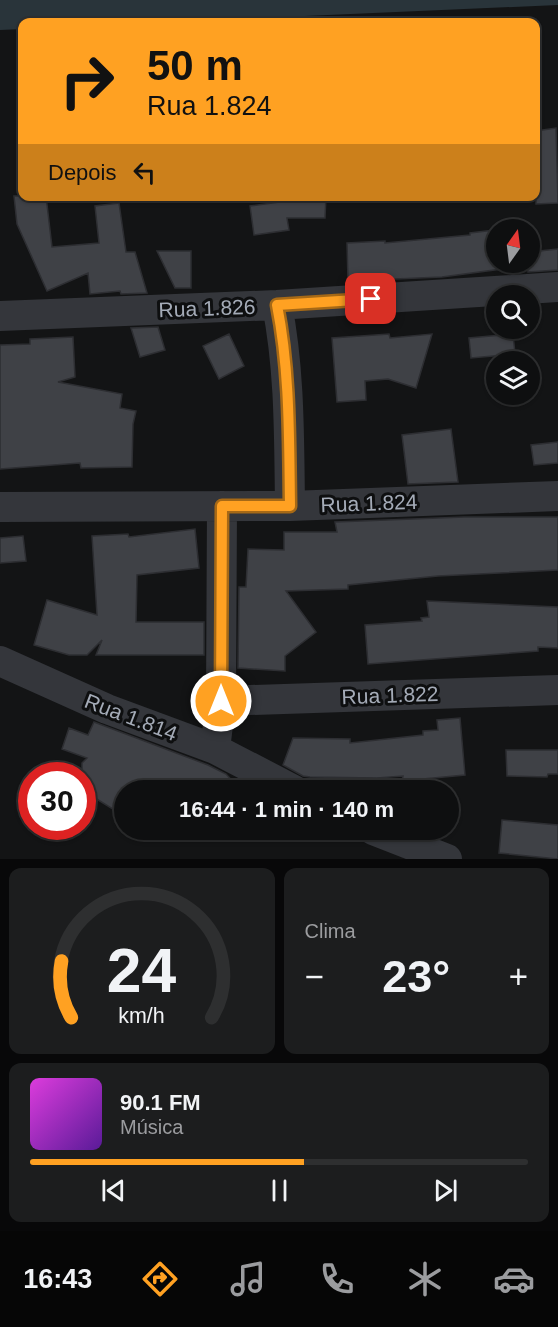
<!DOCTYPE html>
<html lang="pt">
<head>
<meta charset="utf-8">
<style>
	body { margin:0; font-family:Arial,sans-serif; background:#1c1d1e; color:#f1f3f6; height:100vh; display:flex; flex-direction:column; font-size:22px; white-space:nowrap }
	* { box-sizing:border-box; margin:0 }
	p { font-size:20px; color:#9b9c9f }
	.icon { flex:none; width:33px; height:33px; fill:none; stroke:currentColor; stroke-width:2; stroke-linecap:round; stroke-linejoin:round }
	.map { position:relative; height:859px; overflow:hidden }
	.side { display:flex; flex-direction:column; gap:9px; padding:9px; background:#080809; flex:1 }
	.side>* { flex:none }
	.banner { position:absolute; left:18px; top:18px; width:522px; height:183px; border-radius:12px; box-shadow:0 2px 4px #0004,0 0 0 2px #2e2f30; background:#ffa122; color:#111; overflow:hidden }
	.needle { width:39px; rotate:14deg }
	.tools { position:absolute; left:486px; top:219px; display:grid; gap:12px }
	.tools a { display:grid; place-items:center; width:54px; height:54px; border-radius:50%; background:#0e0f10; box-shadow:0 2px 4px #0004,0 0 0 2px #2e2f30; font-size:30px }
	.speed { position:absolute; left:18px; top:762px; display:flex; gap:12px; font-size:30px; font-weight:700; text-align:center }
	.speed>* { display:grid; place-content:center; width:78px; height:78px; border-radius:50%; background:#0e0f10; box-shadow:0 2px 4px #0004,0 0 0 2px #2e2f30; line-height:1 }
	.speed .limit { border:9px solid #d22; background:#fff; color:#111 }
	.pin { position:absolute; display:grid; place-items:center; width:51px; height:51px; color:#fff; margin:-26px; border-radius:12px; box-shadow:0 3px 9px #0006 }
	.me { position:absolute; width:66px; margin:-33px; rotate:0deg; stroke-linejoin:round; filter:drop-shadow(0 0 4px #0008) }
	.turn { display:flex; align-items:center; gap:21px; height:126px; padding:0 30px; font-size:27px }
	.turn .icon { width:78px; height:78px; stroke-width:2.5 }
	.turn b { display:block; font-size:42px; line-height:51px }
	.then { display:flex; align-items:center; height:57px; padding:0 30px; background:#0003; gap:12px; font-size:22px }
	.big { font-size:45px; font-weight:700; line-height:1.1 }
	.side .card { flex:1; display:flex; flex-direction:column; justify-content:center; gap:9px; min-width:0; padding:0 21px; border-radius:12px; background:#1c1d1e }
	.side .dial { align-items:center; gap:0 }
	.dial svg { height:156px; overflow:visible; fill:none; stroke:#2e2f30; stroke-width:7; stroke-linecap:round; text-anchor:middle }
	.dial text { fill:#f1f3f6; stroke:none }
	.song { display:flex; align-items:center; gap:18px }
	.cover { width:72px; height:72px; border-radius:9px; background:linear-gradient(135deg,hsl(300 70% 55%),hsl(270 70% 35%)) }
	.played { height:6px; border-radius:3px; background:linear-gradient(90deg,#ffa122 55%,#2e2f30 55%) }
	.keys { display:flex; justify-content:space-around; direction:ltr }
	.heat { display:flex; justify-content:space-between; align-items:center; font-size:33px; direction:ltr }
	.side .tiles { flex:1; display:grid; gap:9px; grid-template-columns:1fr 1fr }
	.card:last-child { grid-column:span 2 }
	.trip { position:absolute; left:114px; top:780px; width:345px; height:60px; border-radius:30px; background:#0e0f10; box-shadow:0 2px 4px #0004,0 0 0 2px #2e2f30; font-weight:700; line-height:60px; text-align:center }
	.dock { display:flex; height:96px; justify-content:space-around; align-items:center; background:#060606; color:#9b9c9f }
	.dock .icon { width:42px; height:42px }
	.dock .active { color:#ffa122 }
	.dock b { font-size:27px; color:#f1f3f6 }
	.map>svg:first-child { display:block }
	.water { fill:#29343a }
	.building { fill:#3f4146; stroke:#2d2e32; stroke-width:1.5 }
	.lines { fill:none; stroke-linecap:round; stroke-linejoin:round }
	.street { stroke:#34363b; stroke-width:30 }
	.route-casing { stroke:#a66916; stroke-width:15 }
	.route { stroke:#ffa122; stroke-width:10 }
	.labels { text-anchor:middle; dominant-baseline:central; stroke-width:6; stroke-linejoin:round; paint-order:stroke }
	.street-label { font-size:21px; fill:#a4abb7; stroke:#0e0f10 }
</style>
</head>
<body>
<div class="map">
<svg width="558" height="859" viewBox="0 0 558 859">
	<rect width="100%" height="100%" fill="#131415"/>
	<!-- water -->
	<path class="water" d="M 0,0 L 558,0 L 558,5 L 165,22 L 22,22 L 22,29 L 0,30 Z"/>
	<!-- building -->
	<path class="building" d="M 556,128 L 558,203 L 536,204 L 536,173 L 540,173 L 536,131 Z
		M 14,196 L 46,196 L 52,247 L 99,243 L 95,206 L 119,203 L 126,252 L 135,252 L 147,293 L 121,294 L 120,291 L 90,294 L 88,273 L 47,291 L 17,224 Z
		M 301,196 L 326,196 L 325,218 L 287,218 L 289,230 L 254,235 L 250,206 L 301,199 Z
		M 503,229 L 496,230 L 496,262 L 508,262 L 509,268 L 442,277 L 348,281 L 347,243 L 385,241 L 385,243 L 470,235 L 470,233 Z
		M 558,249 L 558,270 L 528,272 L 527,262 L 530,262 L 530,252 Z
		M 157,251 L 191,251 L 191,288 L 175,288 Z
		M 158,327 L 165,350 L 140,357 L 131,328 Z
		M 229,334 L 244,366 L 219,379 L 203,346 Z
		M 389,334 L 390,338 L 432,334 L 416,388 L 388,379 L 365,381 L 366,400 L 337,402 L 332,338 Z
		M 513,334 L 515,354 L 471,358 L 469,338 Z
		M 73,337 L 75,377 L 58,382 L 122,394 L 120,408 L 136,411 L 133,424 L 132,467 L 81,468 L 80,463 L 0,469 L 0,345 L 30,344 L 30,339 Z
		M 451,429 L 458,482 L 408,484 L 402,435 Z
		M 558,442 L 558,463 L 534,465 L 531,445 Z
		M 464,517 L 558,517 L 558,570 L 438,576 L 348,585 L 348,589 L 286,591 L 316,632 L 285,656 L 285,671 L 238,668 L 239,587 L 246,587 L 248,549 L 284,550 L 284,532 L 337,532 L 335,522 Z
		M 195,529 L 199,568 L 137,575 L 136,622 L 204,622 L 204,655 L 96,655 L 102,640 L 87,655 L 69,655 L 34,645 L 47,600 L 97,615 L 92,536 L 128,534 L 129,537 Z
		M 23,536 L 26,561 L 0,563 L 0,538 Z
		M 427,601 L 558,607 L 558,648 L 538,647 L 538,651 L 368,664 L 365,625 L 422,621 L 421,618 L 429,617 Z
		M 460,718 L 465,775 L 402,781 L 403,776 L 377,778 L 310,777 L 303,776 L 283,765 L 293,738 L 350,739 L 350,743 L 423,735 L 423,731 L 438,730 L 437,720 Z
		M 94,722 L 208,765 L 226,774 L 241,790 L 124,790 L 124,816 L 82,790 L 82,763 L 87,758 L 62,749 L 69,728 L 88,735 Z
		M 506,750 L 558,750 L 558,774 L 548,774 L 547,777 L 507,776 Z
		M 502,820 L 558,825 L 558,859 L 499,853 Z"/>
	<g class="lines">
		<!-- street -->
		<path class="street" d="M 277,305 C 290,371 289,438 290,506
			M 0,316 L 277,305 L 558,287
			M 0,507 L 290,506 L 558,496
			M 0,661 L 107,709 L 215,749 L 294,790
			M 221,701 L 558,690
			M 215,749 L 221,701 L 222,506
			M 373,830 L 447,859"/>
	</g>
	<g class="lines">
		<!-- route casing -->
		<g class="route-casing">
			<path id="route" d="M 221,701 L 222,506 L 290,506 C 289,438 290,371 277,305 L 371,299"/>
		</g>
		<!-- route -->
		<use href="#route" class="route"/>
	</g>
	<g class="labels">
		<!-- street labels -->
		<g class="street-label">
			<text transform="translate(207 308) rotate(-2)">Rua 1.826</text>
			<text transform="translate(369 503) rotate(-2)">Rua 1.824</text>
			<text transform="translate(390 695) rotate(-2)">Rua 1.822</text>
			<text transform="translate(131 717) rotate(21)">Rua 1.814</text>
		</g>
	</g>
</svg>
<div class="tools">
<a><svg class="needle" viewBox="-14 -14 28 28"><path d="M0-13l5 13h-10z" fill="#e53935"/><path d="M0 13l5-13h-10z" fill="#9b9c9f"/></svg></a>
<a><svg class="icon" aria-label="search" viewBox="0 0 24 24"><circle cx="10" cy="10" r="6"/><path d="M15 15l6 6"/></svg></a>
<a><svg class="icon" aria-label="layers" viewBox="0 0 24 24"><path d="M12 4l9 5-9 5-9-5zM3 14l9 5 9-5"/></svg></a>
</div>
<div class="speed"><div class="limit">30</div></div>
<div class="pin" style="left:371px;top:299px;background:#d93025"><svg class="icon" aria-label="arrive" viewBox="0 0 24 24"><path d="M6 21V4h12l-3 4 3 4H6"/></svg></div>
<svg class="me" style="left:221px;top:701px" viewBox="-20 -20 40 40"><circle r="17" fill="#ffa122" stroke="#fff" stroke-width="3"/><path d="M0-11L8 9 0 5-8 9z" fill="#fff"/></svg>
<div class="trip">16:44 · 1 min · 140 m</div>
<div class="banner">
<div class="turn"><svg class="icon" aria-label="right" viewBox="0 0 24 24"><path d="M7 20v-9h11M14 6l5 5-5 5"/></svg><div><b>50 m</b>Rua 1.824</div></div>
<div class="then">Depois<svg class="icon" aria-label="left" viewBox="0 0 24 24"><path d="M17 20v-9H6M10 6l-5 5 5 5"/></svg></div>
</div>
</div>
<section class="side">
<div class="tiles">
<div class="card dial"><svg viewBox="0 0 100 80">
<path d="M14 69A42 42 0 1 1 86 69"/>
<path d="M14 69A42 42 0 0 1 9 40" stroke="#ffa122"/>
<text x="50" y="56" font-size="32" font-weight="700">24</text>
<text x="50" y="72" font-size="11">km/h</text>
</svg></div>
<div class="card"><p>Clima</p>
<div class="heat"><a>−</a><b class="big">23°</b><a>+</a></div>
</div>
<div class="card">
<div class="song"><i class="cover"></i><div><b>90.1 FM</b><p>Música</p></div></div>
<div class="played"></div>
<div class="keys"><svg class="icon" aria-label="previous" viewBox="0 0 24 24"><path d="M18 5L8 12l10 7zM5 5v14"/></svg><svg class="icon" aria-label="pause" viewBox="0 0 24 24"><path d="M8 5v14M16 5v14"/></svg><svg class="icon" aria-label="next" viewBox="0 0 24 24"><path d="M6 5l10 7-10 7zM19 5v14"/></svg></div>
</div>
</div>
</section>
<nav class="dock">
<b>16:43</b>
<svg class="icon active" aria-label="directions" viewBox="0 0 24 24"><path d="M12 3l9 9-9 9-9-9zM9 14v-3h6M13 9l2 2-2 2"/></svg>
<svg class="icon" aria-label="music" viewBox="0 0 24 24"><path d="M9 18V5l10-2v13"/><circle cx="6" cy="18" r="3"/><circle cx="16" cy="16" r="3"/></svg>
<svg class="icon" aria-label="phone" viewBox="0 0 24 24"><path d="M5 4h4l2 5-3 2q2 4 5 5l2-3 5 2v4C11 20 4 13 5 4z"/></svg>
<svg class="icon" aria-label="climate" viewBox="0 0 24 24"><path d="M12 3v18M4 7l16 10M4 17L20 7"/></svg>
<svg class="icon" aria-label="car" viewBox="0 0 24 24"><path d="M5 17H2v-5l4-1 3-4h7l3 4 3 1v5h-3M9 17h6M6 11h13"/><circle cx="7" cy="17" r="2"/><circle cx="17" cy="17" r="2"/></svg>
</nav>
</body>
</html>
